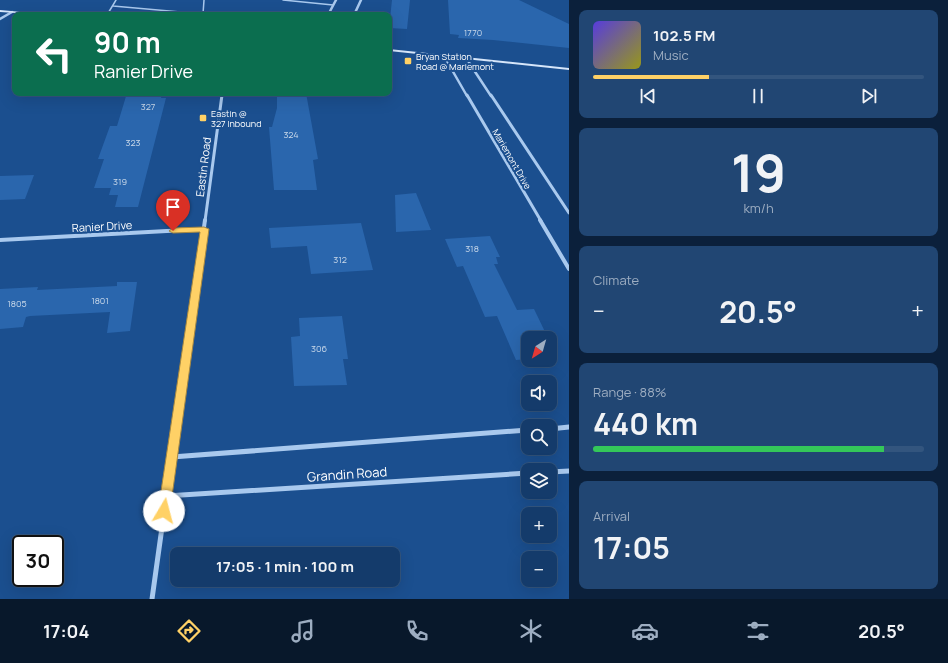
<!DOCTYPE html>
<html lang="en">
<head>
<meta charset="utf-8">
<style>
	body { margin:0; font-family:Manrope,sans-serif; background:#214673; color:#f1f3f6; height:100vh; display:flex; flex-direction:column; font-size:15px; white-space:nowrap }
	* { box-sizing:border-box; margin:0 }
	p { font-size:13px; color:#9dadc1 }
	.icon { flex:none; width:22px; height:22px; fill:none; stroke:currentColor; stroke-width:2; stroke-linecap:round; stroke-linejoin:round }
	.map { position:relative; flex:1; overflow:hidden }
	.details { display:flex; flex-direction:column; gap:10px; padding:10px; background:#0b203b; width:379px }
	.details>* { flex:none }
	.hud { position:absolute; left:12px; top:12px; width:380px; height:84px; border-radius:8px; box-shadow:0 4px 16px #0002,0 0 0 1px #33557e; background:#0b6e4f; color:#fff; overflow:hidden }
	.needle { width:26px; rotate:217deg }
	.buttons { position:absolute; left:521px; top:331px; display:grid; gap:8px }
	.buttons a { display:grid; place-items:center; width:36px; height:36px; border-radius:8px; background:#143b6b; box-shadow:0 4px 16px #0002,0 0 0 1px #33557e; font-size:20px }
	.speed { position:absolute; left:12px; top:535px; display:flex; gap:8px; font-size:20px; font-weight:700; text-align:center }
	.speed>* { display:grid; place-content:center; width:52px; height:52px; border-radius:50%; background:#143b6b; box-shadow:0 4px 16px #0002,0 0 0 1px #33557e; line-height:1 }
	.speed .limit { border:2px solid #111; border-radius:6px; background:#fff; color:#111 }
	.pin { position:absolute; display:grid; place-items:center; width:34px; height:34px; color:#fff; margin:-41px -17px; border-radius:50% 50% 50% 0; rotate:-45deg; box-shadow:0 0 4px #0007 }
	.pin .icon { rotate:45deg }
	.me { position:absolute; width:44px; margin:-22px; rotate:8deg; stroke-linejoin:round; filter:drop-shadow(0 0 3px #0008) }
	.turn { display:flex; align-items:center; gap:14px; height:84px; padding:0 16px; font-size:18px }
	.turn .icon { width:52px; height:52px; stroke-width:2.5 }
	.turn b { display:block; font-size:28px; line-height:34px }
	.big { font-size:30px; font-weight:700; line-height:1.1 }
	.details .widget { flex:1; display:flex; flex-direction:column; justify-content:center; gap:6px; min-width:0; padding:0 14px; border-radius:8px; background:#214673 }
	.details .dial { align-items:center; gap:0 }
	.dial b { font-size:52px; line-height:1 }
	.song { display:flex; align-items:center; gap:12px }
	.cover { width:48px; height:48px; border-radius:6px; background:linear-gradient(135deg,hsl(250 70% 55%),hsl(60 70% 35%)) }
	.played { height:4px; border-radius:2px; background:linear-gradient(90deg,#ffd166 35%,#33557e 35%) }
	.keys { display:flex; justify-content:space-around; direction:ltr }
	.heat { display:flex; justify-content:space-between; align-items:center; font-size:22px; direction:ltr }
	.charge { height:6px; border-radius:3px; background:linear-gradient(90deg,#34c759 88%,#33557e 0) }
	.trip { position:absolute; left:170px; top:547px; width:230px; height:40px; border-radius:8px; background:#143b6b; box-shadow:0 4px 16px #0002,0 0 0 1px #33557e; font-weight:700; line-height:40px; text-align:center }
	.menu { display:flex; height:64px; justify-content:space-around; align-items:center; background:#08182b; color:#9dadc1 }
	.menu .icon { width:28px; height:28px }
	.menu .selected { color:#ffd166 }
	.menu b { font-size:18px; color:#f1f3f6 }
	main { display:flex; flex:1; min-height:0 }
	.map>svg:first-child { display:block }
	.building { fill:#2a66ad }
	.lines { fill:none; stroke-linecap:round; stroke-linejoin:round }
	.lane { stroke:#a9c9ee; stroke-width:1.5 }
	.street-far3 { stroke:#a9c9ee; stroke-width:2.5 }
	.street-far2 { stroke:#a9c9ee; stroke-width:3 }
	.street-far1 { stroke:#a9c9ee; stroke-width:4 }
	.street { stroke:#a9c9ee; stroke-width:5 }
	.secondary { fill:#d6e6fa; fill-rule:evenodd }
	.route { fill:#ffd166; stroke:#a68842 }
	.poi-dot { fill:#ffd166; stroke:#1b4f8f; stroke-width:1.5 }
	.labels { text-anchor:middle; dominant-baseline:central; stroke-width:4; stroke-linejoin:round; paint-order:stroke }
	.number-label { font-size:9px; fill:#cad9ea }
	.far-poi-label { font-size:9px; fill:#fff; stroke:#1b4f8f; text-anchor:start }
	.far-street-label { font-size:9px; fill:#fff; stroke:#1b4f8f }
	.street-label { font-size:11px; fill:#fff; stroke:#1b4f8f }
	.near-street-label { font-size:13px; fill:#fff; stroke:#1b4f8f }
</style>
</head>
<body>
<main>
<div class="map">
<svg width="569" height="599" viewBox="0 0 569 599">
	<rect width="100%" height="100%" fill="#1b4f8f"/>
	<!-- building -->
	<path class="building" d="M 392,0 L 410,0 L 407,29 L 389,28 Z
		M 448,0 L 519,0 L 569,24 L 569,48 L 493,40 L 458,38 L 459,35 L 450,34 Z
		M 127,93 L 162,93 L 161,98 L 166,98 L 138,207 L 115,207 L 118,195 L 109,195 L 111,188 L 94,188 L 104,159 L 98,159 L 110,126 L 117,126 Z
		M 277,93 L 306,93 L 318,159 L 313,160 L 317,190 L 274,190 L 269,127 L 272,127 L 277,108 Z
		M 34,175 L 25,199 L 0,200 L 0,176 Z
		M 416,193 L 431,230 L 396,232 L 395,195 Z
		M 361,223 L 373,270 L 311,274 L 307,246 L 271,248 L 269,228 Z
		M 490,236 L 500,257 L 496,257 L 498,264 L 494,264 L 517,310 L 534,309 L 548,338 L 528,338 L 528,359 L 516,360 L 497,316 L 485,317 L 463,266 L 457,267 L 445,239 Z
		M 117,282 L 137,282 L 130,331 L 107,333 L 110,312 L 30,316 L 26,317 L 23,327 L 0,329 L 0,289 L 38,287 L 37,290 L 117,286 Z
		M 342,316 L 348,359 L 343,359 L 347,385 L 294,386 L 291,337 L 300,336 L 299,318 Z"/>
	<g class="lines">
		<!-- lane -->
		<path class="lane" d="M 283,0 L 333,5
			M 113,6 L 203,14 L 204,0
			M 107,15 L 116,0"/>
		<!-- street-far3 -->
		<path class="street-far3" d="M 328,15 L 336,0
			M 354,15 L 361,0
			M 0,19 L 12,12
			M 444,56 L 467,96
			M 466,58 L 491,96
			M 222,96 L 222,93"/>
		<!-- street-far2 -->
		<path class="street-far2" d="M 467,95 L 541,221
			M 491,95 L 569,213
			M 205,221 L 222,95"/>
		<!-- street-far1 -->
		<path class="street-far1" d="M 540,220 L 569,269
			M 0,240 L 204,229
			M 182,385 L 205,220"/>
		<!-- street -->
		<path class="street" d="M 550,429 L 569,427
			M 172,457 L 528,430
			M 550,472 L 569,471
			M 166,496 L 528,473
			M 152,599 L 182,384"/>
		<!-- secondary -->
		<path class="secondary" d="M 0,10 L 45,14 L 47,15 L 0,12 Z
			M 389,49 L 569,68 L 569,70 L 389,51 Z"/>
	</g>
	<!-- route -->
	<path class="route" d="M 204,227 L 209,229 L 170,511 L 169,515 L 164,517 L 160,515 L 158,511 L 200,232 L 173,233 L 169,231 L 173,228 Z"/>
	<!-- markers -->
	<g class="poi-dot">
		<rect x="404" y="57" width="8" height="8" rx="2"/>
		<rect x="199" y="114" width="8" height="8" rx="2"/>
	</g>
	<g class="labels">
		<!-- number labels -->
		<g class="number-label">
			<text x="473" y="32">1770</text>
			<text x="148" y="106">327</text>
			<text x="291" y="134">324</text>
			<text x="133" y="142">323</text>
			<text x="120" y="181">319</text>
			<text x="472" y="248">318</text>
			<text x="340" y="259">312</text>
			<text x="100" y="300">1801</text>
			<text x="17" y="303">1805</text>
			<text x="319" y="348">306</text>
		</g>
		<!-- far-poi labels -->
		<g class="far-poi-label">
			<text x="416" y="56">Bryan Station<tspan x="416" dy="10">Road @ Mariemont</tspan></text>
			<text x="211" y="113">Eastin @<tspan x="211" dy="10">327 Inbound</tspan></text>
		</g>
		<!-- far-street labels -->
		<g class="far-street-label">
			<text transform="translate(512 159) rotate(60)">Mariemont Drive</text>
		</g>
		<!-- street labels -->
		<g class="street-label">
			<text transform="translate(203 167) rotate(-83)">Eastin Road</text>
			<text transform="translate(102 226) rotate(-3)">Ranier Drive</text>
		</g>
		<!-- near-street labels -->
		<g class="near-street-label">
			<text transform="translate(347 474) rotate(-4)">Grandin Road</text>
		</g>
	</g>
</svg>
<div class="buttons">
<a><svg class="needle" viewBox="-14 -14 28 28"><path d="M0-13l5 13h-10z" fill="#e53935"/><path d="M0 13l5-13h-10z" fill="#9dadc1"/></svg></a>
<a><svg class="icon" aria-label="sound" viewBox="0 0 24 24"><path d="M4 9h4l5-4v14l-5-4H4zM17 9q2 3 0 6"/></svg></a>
<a><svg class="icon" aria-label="search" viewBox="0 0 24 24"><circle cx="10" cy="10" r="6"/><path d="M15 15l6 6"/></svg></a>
<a><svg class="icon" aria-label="layers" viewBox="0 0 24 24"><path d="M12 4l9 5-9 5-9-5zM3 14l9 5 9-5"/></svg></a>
<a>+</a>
<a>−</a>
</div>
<div class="speed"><div class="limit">30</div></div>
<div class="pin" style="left:173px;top:231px;background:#d93025"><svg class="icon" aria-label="arrive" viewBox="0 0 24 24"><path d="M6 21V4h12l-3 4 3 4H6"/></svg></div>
<svg class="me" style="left:164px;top:511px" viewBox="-20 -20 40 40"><circle r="19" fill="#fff"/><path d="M0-13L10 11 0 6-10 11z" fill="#ffd166"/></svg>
<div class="trip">17:05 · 1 min · 100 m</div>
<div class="hud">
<div class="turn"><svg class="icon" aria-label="left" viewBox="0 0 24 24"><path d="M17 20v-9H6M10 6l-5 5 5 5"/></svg><div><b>90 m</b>Ranier Drive</div></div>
</div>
</div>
<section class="details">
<div class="widget">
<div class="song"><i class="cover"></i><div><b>102.5 FM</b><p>Music</p></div></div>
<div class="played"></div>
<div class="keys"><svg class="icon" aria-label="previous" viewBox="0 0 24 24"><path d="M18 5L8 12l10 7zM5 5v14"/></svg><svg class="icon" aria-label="pause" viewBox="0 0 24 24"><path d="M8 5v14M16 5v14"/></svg><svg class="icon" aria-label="next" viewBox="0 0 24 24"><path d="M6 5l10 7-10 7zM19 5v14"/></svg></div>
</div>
<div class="widget dial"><b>19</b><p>km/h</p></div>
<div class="widget"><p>Climate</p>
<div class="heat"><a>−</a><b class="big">20.5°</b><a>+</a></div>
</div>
<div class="widget"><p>Range · 88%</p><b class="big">440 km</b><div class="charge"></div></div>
<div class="widget"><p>Arrival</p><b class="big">17:05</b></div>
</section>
</main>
<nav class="menu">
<b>17:04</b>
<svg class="icon selected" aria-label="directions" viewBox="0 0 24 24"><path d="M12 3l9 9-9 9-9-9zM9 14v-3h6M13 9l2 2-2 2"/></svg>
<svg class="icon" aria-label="music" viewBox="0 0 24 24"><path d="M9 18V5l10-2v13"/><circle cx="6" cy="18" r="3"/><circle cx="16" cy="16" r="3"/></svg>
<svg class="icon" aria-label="phone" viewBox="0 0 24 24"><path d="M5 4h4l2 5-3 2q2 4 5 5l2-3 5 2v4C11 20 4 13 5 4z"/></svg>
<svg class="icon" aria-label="climate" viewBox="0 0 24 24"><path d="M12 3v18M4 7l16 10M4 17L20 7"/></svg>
<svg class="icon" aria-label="car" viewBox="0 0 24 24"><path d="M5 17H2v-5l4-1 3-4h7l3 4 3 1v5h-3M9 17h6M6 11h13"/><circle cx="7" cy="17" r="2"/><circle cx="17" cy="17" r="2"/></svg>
<svg class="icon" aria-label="filters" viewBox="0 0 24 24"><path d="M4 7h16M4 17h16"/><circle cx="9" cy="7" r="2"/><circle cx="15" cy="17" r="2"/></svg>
<b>20.5°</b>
</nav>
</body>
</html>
